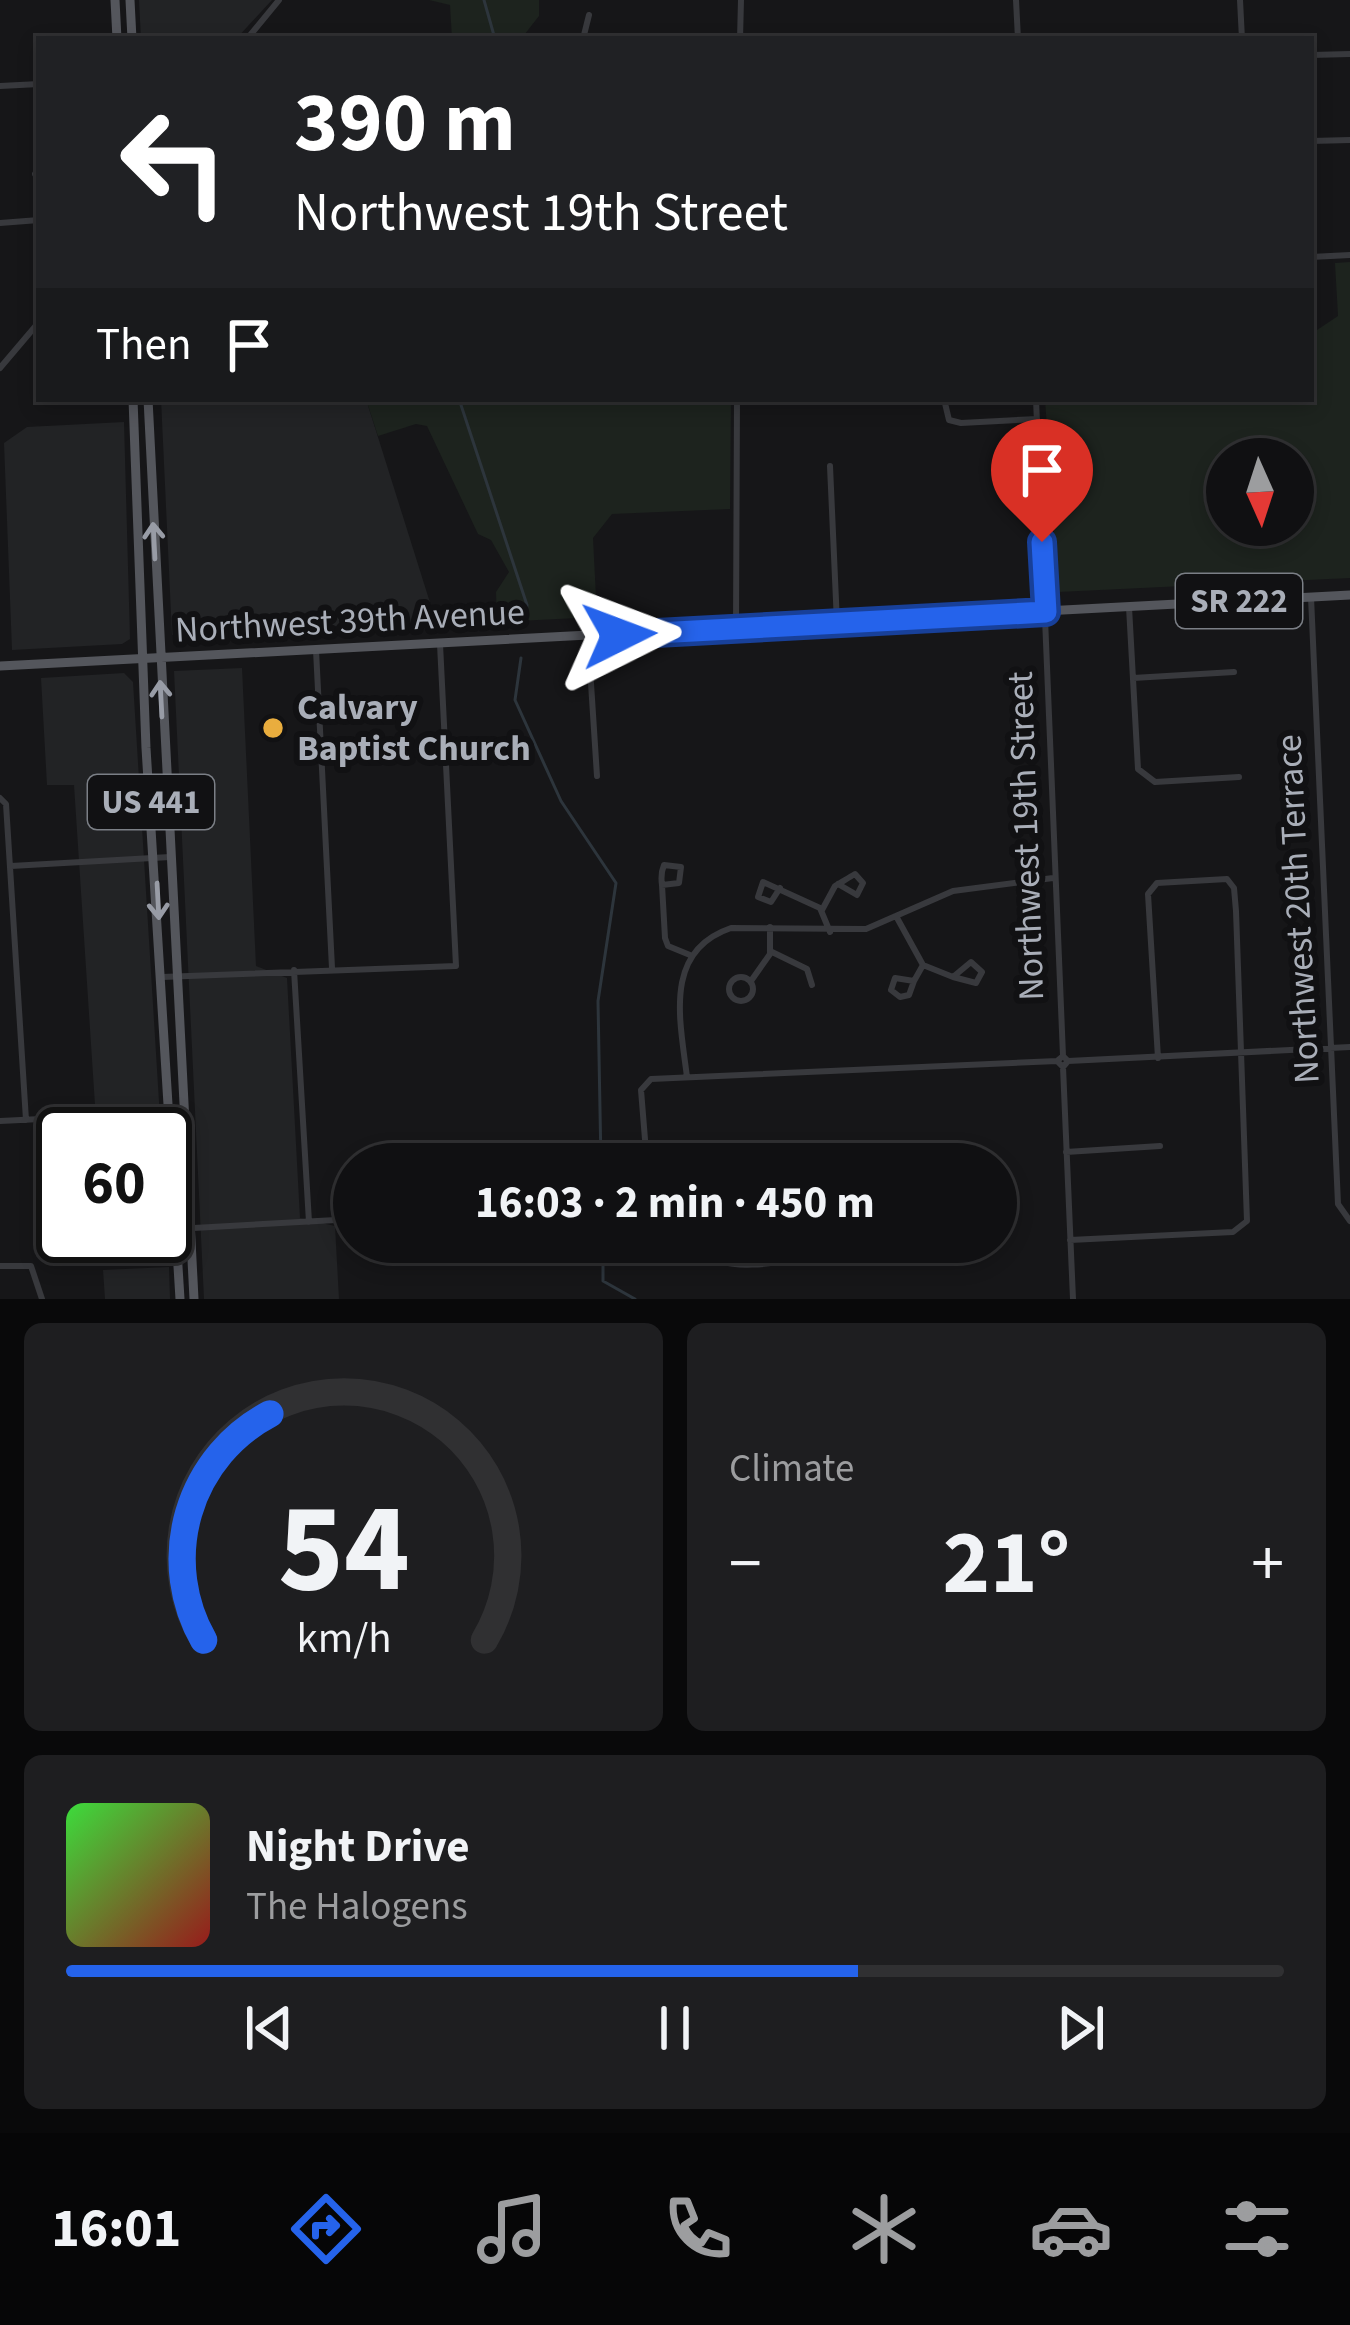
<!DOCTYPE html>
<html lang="en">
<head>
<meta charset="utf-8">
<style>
	body { margin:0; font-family:"Source Sans 3",sans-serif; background:#1e1e20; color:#f1f3f6; height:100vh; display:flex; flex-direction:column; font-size:45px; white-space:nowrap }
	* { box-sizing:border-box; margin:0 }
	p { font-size:39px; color:#9c9d9f }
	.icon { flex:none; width:66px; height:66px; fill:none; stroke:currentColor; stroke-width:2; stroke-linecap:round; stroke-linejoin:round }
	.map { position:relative; height:1299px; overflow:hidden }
	.drawer { display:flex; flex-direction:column; gap:24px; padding:24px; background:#09090a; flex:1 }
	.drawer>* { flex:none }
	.top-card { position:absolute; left:36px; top:36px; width:1278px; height:366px; border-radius:0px; box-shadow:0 6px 18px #0003,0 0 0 3px #303032; background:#202124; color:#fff; overflow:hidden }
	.needle { width:78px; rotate:177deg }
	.controls { position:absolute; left:1206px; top:438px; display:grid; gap:24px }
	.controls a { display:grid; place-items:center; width:108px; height:108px; border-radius:50%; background:#101012; box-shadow:0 6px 18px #0003,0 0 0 3px #303032; font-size:60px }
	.speed { position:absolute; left:36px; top:1107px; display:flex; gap:24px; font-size:60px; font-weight:700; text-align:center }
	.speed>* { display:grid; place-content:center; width:156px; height:156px; border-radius:50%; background:#101012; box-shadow:0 6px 18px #0003,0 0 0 3px #303032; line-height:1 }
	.speed .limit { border:6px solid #111; border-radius:18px; background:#fff; color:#111 }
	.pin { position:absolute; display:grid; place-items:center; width:102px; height:102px; color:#fff; margin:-123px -51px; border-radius:50% 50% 50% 0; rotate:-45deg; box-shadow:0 0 12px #0007 }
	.pin .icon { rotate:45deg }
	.me { position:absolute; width:132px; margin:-66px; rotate:87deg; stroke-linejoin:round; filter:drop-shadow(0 0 9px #0008) }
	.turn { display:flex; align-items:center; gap:42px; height:252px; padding:0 60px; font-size:54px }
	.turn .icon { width:156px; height:156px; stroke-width:2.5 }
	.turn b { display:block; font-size:84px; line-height:102px }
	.then { display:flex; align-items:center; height:114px; padding:0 60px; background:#0003; gap:24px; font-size:45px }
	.big { font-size:90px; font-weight:700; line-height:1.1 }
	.drawer .widget { flex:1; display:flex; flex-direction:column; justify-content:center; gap:18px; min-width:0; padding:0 42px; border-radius:18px; background:#1e1e20 }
	.drawer .dial { align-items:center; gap:0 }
	.dial svg { height:312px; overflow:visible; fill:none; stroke:#303032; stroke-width:7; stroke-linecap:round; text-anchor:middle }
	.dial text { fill:#f1f3f6; stroke:none }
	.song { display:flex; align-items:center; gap:36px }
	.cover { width:144px; height:144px; border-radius:18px; background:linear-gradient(135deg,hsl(120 70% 55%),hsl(0 70% 35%)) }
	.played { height:12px; border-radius:6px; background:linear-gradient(90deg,#2563eb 65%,#303032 65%) }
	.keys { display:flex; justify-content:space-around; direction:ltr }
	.heat { display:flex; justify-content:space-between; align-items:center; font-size:66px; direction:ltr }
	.drawer .tiles { flex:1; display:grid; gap:24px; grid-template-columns:1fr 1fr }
	.widget:last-child { grid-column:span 2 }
	.trip { position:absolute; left:333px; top:1143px; width:684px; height:120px; border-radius:60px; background:#101012; box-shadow:0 6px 18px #0003,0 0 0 3px #303032; font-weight:700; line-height:120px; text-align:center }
	.menu { display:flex; height:192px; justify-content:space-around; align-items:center; background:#060607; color:#9c9d9f }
	.menu .icon { width:84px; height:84px }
	.menu .on { color:#2563eb }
	.menu b { font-size:54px; color:#f1f3f6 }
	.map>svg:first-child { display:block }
	.built { fill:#222325 }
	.green { fill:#1d231e; fill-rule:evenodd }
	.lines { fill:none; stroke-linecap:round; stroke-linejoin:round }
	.stream { stroke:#2d353c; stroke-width:3 }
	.street { stroke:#38393d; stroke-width:6 }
	.primary { stroke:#54565c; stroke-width:9 }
	.oneway { stroke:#989ca6 }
	.route-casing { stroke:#184099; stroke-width:30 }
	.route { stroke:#2563eb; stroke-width:21 }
	.poi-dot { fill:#e9ad3e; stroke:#111113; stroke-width:4.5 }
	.labels { text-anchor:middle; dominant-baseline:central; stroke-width:12; stroke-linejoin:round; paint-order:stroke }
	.shield { fill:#111113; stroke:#7b7f86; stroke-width:3 }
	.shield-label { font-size:33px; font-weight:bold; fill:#a9aeb8 }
	.street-label { font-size:36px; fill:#a9aeb8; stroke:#111113 }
	.poi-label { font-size:36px; font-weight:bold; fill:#a9aeb8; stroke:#111113; text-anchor:start }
</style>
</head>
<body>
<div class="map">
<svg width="1350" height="1299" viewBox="0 0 1350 1299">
	<rect width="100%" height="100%" fill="#161618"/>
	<!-- built -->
	<path class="built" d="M 139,0 L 272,0 L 236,39 L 141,39 Z
		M 161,399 L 366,399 L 438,628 L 172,635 Z
		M 124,422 L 130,639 L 122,644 L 12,650 L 4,443 L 27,427 Z
		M 242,668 L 256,966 L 287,978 L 300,1218 L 335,1226 L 339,1299 L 204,1299 L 174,671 Z
		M 124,673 L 133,682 L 161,1134 L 63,1134 L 63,1202 L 45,1192 L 42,1128 L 95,1105 L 74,785 L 47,785 L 41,678 Z
		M 169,1267 L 170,1299 L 105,1299 L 103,1270 Z"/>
	<!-- green -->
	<path class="green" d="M 429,0 L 539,0 L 539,16 L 521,39 L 452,39 L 450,5 Z
		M 1350,262 L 1350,578 L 1058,592 L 1045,399 L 1311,399 L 1311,334 L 1338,316 L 1335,263 ZM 1293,459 L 1293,525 L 1227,525 L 1227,459 Z
		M 366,399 L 731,399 L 730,509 L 612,514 L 593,538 L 597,617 L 497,622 L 496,592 L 509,572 L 491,540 L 478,534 L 427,426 L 416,424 L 378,436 Z"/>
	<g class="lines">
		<!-- stream -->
		<path class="stream" d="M 484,0 L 495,39
			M 459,399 L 527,605 L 525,622
			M 521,658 L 515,700 L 561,801 L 616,883 L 598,1001 L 601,1164
			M 603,1242 L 603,1281 L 635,1299"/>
		<!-- street -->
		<path class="street" d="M 1016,0 L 1018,39
			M 1240,0 L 1242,39
			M 247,39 L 279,0
			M 583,39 L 589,15
			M 740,39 L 741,0
			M 1311,55 L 1350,54
			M 0,86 L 39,84
			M 1311,141 L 1350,140
			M 35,174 L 39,174
			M 0,223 L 39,220
			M 1311,257 L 1350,255
			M 0,368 L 39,322
			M 944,399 L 949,420 L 961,423 L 1037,419
			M 1036,399 L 1063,1056
			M 830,466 L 837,623
			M 1311,597 L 1338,1204 L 1350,1221
			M 1129,607 L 1138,769 L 1155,782 L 1239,777
			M 736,629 L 737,399
			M 588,637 L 597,776
			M 316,650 L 332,968
			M 1133,678 L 1234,672
			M 0,798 L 6,804 L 26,1120
			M 11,866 L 170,857
			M 662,885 L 679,883 L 681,867 L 664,865 C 661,872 661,878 662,885 L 665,938 L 668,946 L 690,955
			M 780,888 L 771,902 L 758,897 L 763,882 L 820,908 L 830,932
			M 822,910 L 835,886 C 842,882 848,878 855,874 L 863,883 L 857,895 L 838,884
			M 896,916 L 923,965
			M 770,951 L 807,969 L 812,985
			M 294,970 L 309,1222
			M729 989a12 12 0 1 1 24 0a12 12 0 1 1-24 0Z
			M 162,977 L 456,966 L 440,644
			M 751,981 L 770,954 L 770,927
			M 914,981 L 909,995 L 900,997 L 891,990 L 895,978 L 914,981 L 923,965 L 953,977 L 971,962 L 982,972 L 976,983 L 953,977
			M 1068,1061 L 1350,1047
			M 1063,1067 L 1073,1299
			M 687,1077 C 680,1020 663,951 731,928 L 866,929 L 953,891 L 1053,878
			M 0,1121 L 184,1112
			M 1066,1152 L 1160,1146
			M 647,1164 L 641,1090 L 651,1079 L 1057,1061 L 1063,1056 L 1068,1061 L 1063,1067 L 1057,1061
			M 176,1229 L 354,1219
			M 1070,1240 L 1233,1232 L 1247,1221 L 1236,911 L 1234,888 L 1227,879 L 1157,883 L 1148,894 L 1158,1058
			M 705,1242 L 705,1253 C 724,1272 779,1264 804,1256 L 808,1242
			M 0,1266 L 31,1266 L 42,1299"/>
		<!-- primary -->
		<path class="primary" d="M 115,0 L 117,39
			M 130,0 L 132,39
			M 133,399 L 146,748 L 180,1299
			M 148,399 L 194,1299
			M 0,666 L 1350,595"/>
	</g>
	<!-- one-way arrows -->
	<defs><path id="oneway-shaft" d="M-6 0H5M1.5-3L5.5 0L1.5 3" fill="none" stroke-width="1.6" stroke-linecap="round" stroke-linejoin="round" transform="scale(3)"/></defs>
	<g class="oneway">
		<use href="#oneway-shaft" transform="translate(154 541) rotate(-93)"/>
		<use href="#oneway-shaft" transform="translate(161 699) rotate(-93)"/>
		<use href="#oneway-shaft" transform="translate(158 901) rotate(87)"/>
	</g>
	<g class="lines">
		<!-- route casing -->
		<g class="route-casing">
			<path id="route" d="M 619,635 L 1046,612 L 1042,542"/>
		</g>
		<!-- route -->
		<use href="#route" class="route"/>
	</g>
	<!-- markers -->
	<circle class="poi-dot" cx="273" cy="728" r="12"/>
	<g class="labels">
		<!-- shield labels -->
		<g class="shield">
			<rect x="1176" y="574" width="126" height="54" rx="9"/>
			<rect x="88" y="775" width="126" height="54" rx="9"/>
		</g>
		<g class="shield-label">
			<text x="1239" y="601">SR 222</text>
			<text x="151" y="802">US 441</text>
		</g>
		<!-- street labels -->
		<g class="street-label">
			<text transform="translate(350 621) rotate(-3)">Northwest 39th Avenue</text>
			<text transform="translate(1026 836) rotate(-92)">Northwest 19th Street</text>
			<text transform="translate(1298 909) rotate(-93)">Northwest 20th Terrace</text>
		</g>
		<!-- poi labels -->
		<g class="poi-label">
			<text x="297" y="707">Calvary<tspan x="297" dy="41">Baptist Church</tspan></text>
		</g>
	</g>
</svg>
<div class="controls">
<a><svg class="needle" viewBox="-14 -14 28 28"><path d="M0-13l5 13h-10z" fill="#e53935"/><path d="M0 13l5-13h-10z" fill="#9c9d9f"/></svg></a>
</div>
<div class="speed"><div class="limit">60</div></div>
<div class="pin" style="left:1042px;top:542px;background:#d93025"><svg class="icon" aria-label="arrive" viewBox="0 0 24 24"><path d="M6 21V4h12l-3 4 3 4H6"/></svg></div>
<svg class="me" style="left:619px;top:635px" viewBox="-20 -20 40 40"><path d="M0-17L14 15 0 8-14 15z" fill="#2563eb" stroke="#fff" stroke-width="4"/></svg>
<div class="trip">16:03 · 2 min · 450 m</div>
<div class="top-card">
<div class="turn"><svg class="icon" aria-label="left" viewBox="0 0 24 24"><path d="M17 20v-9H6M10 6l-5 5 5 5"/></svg><div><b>390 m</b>Northwest 19th Street</div></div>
<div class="then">Then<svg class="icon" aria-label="arrive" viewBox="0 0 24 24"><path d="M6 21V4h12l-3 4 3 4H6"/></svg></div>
</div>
</div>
<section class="drawer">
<div class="tiles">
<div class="widget dial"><svg viewBox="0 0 100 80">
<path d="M14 69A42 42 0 1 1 86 69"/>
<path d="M14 69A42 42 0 0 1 31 11" stroke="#2563eb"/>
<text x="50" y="56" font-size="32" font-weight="700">54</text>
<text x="50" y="72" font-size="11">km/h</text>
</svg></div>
<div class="widget"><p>Climate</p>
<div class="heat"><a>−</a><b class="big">21°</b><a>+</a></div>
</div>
<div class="widget">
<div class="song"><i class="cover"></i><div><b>Night Drive</b><p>The Halogens</p></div></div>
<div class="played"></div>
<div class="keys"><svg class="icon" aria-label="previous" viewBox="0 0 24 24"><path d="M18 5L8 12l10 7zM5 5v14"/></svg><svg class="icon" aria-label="pause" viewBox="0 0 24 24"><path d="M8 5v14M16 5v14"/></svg><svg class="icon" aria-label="next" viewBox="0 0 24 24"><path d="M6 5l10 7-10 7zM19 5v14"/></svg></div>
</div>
</div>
</section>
<nav class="menu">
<b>16:01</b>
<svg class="icon on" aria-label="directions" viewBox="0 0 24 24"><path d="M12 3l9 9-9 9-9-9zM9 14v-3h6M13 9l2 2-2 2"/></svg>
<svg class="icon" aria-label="music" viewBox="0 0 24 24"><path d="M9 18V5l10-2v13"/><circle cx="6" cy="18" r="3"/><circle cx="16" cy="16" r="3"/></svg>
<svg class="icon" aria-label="phone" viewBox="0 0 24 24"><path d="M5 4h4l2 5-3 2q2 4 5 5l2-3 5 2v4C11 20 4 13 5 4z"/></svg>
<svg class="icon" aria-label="climate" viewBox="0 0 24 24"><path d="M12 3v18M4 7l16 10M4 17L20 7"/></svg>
<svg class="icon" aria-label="car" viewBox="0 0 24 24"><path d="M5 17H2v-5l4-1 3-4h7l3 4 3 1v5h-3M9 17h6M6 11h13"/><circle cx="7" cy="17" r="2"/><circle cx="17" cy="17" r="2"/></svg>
<svg class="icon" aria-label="filters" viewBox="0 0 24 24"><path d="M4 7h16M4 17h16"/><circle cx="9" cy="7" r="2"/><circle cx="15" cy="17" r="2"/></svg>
</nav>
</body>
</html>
